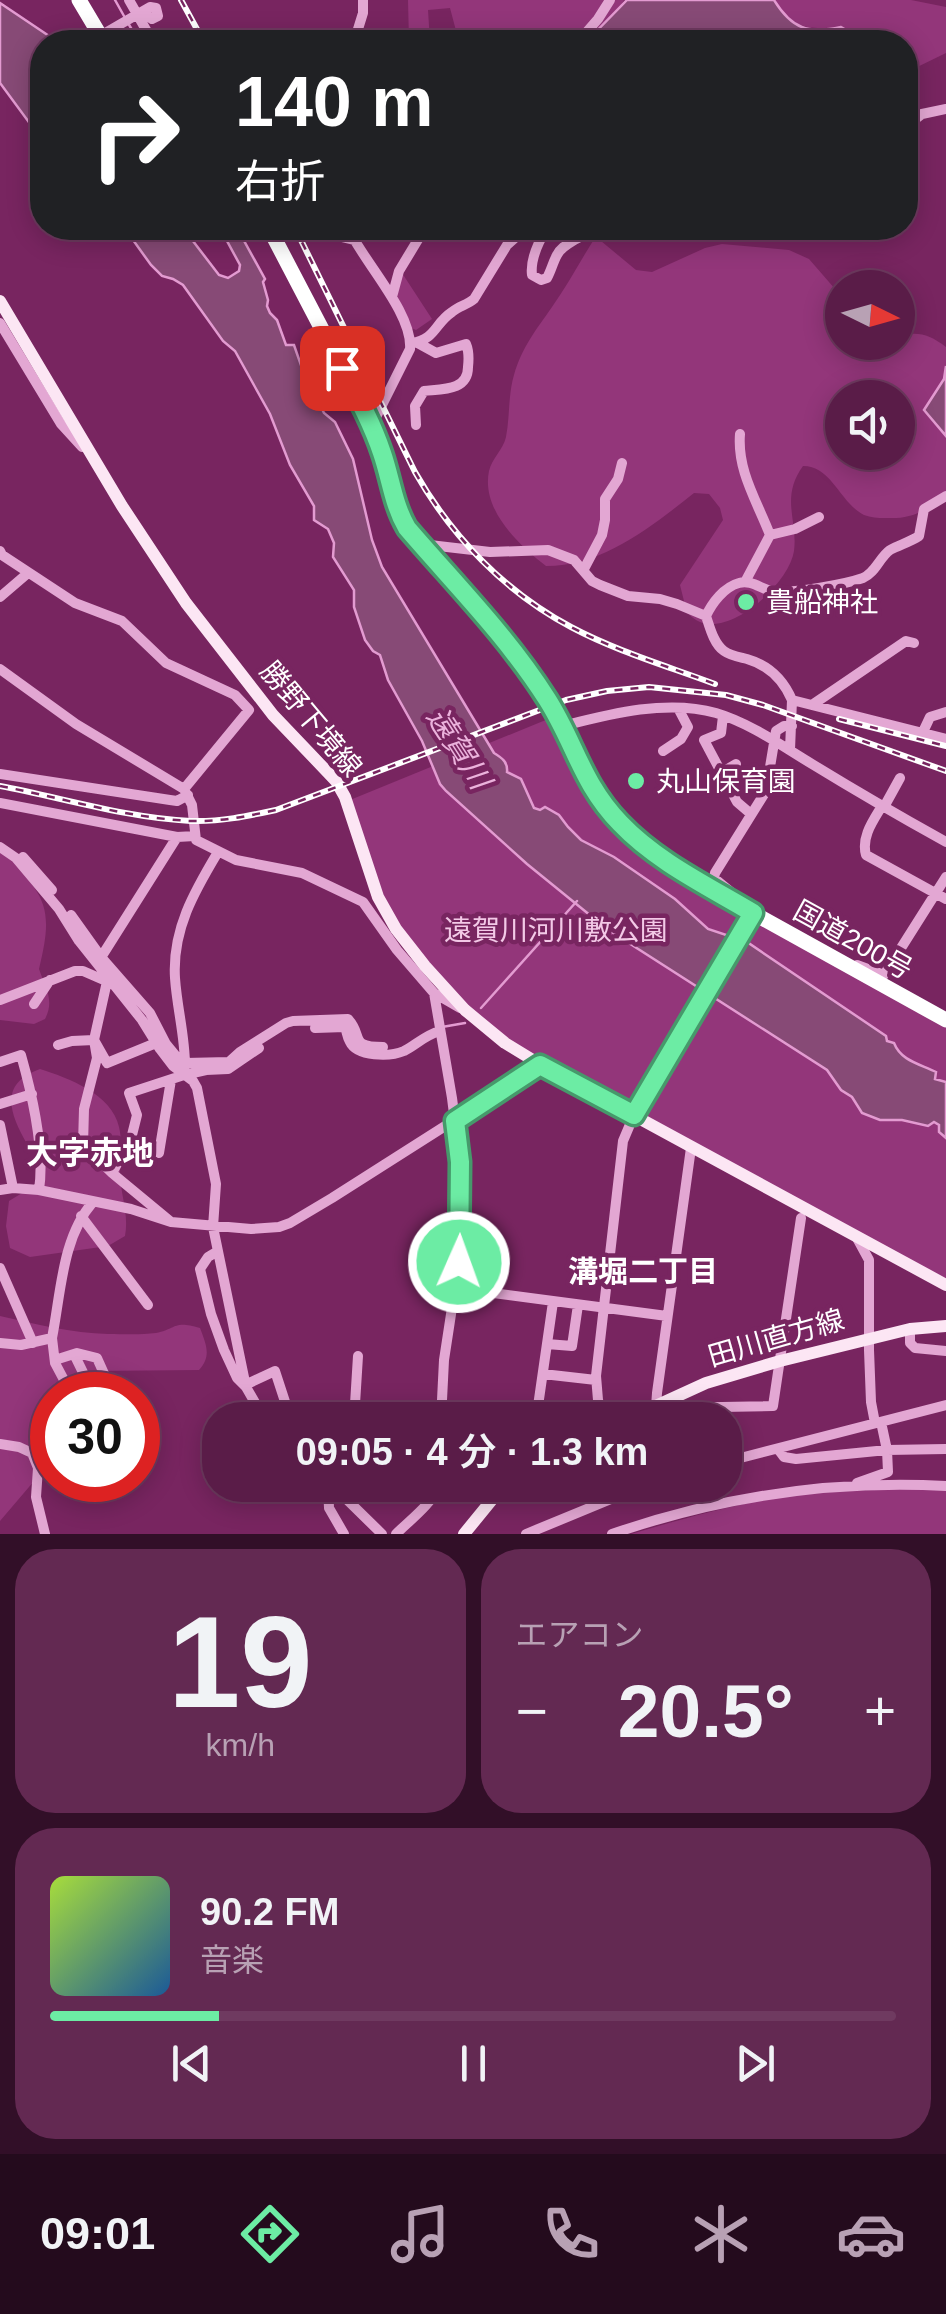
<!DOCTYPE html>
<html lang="ja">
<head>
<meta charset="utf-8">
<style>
	body { margin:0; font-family:Helvetica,"Noto Sans JP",sans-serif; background:#632952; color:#f1f3f6; height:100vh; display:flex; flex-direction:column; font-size:38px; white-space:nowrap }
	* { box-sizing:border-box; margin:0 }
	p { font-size:32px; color:#b8a1b4 }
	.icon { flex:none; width:55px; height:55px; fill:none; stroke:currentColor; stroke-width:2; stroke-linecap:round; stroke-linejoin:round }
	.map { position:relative; height:1534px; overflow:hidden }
	.sheet { display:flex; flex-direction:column; gap:15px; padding:15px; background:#320f28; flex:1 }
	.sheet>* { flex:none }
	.guide { position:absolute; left:30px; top:30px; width:888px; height:210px; border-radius:40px; box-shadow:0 5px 25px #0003,0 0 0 2px #6f3a60; background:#202124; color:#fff; overflow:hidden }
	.needle { width:65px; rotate:95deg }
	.tools { position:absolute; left:825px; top:270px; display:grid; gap:20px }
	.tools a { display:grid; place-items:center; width:90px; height:90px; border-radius:50%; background:#5a1c48; box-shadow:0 5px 25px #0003,0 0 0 2px #6f3a60; font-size:50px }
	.speed { position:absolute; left:30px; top:1372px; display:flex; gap:20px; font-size:50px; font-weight:700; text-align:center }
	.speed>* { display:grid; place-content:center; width:130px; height:130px; border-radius:50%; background:#5a1c48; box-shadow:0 5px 25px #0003,0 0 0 2px #6f3a60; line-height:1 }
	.speed .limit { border:15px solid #d22; background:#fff; color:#111 }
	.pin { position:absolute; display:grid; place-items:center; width:85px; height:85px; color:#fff; margin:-42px; border-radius:20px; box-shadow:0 5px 15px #0006 }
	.me { position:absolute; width:110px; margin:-55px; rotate:2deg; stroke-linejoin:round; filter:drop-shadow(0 0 8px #0008) }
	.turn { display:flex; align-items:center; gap:35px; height:210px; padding:0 40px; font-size:45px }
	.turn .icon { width:130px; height:130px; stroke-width:2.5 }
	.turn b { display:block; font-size:70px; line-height:85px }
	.big { font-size:75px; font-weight:600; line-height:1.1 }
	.sheet .tile { flex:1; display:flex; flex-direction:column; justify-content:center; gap:15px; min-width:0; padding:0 35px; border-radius:40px; background:#632952 }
	.sheet .dial { align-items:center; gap:0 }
	.dial b { font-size:130px; line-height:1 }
	.song { display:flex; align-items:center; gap:30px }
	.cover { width:120px; height:120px; border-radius:15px; background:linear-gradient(135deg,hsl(80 70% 55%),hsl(210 70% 35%)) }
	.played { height:10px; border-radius:5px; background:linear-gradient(90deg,#6ceca4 20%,#6f3a60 20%) }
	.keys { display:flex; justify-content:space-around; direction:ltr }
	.heat { display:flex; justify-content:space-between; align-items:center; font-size:55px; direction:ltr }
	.sheet .tiles { flex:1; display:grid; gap:15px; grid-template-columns:1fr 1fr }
	.tile:last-child { grid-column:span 2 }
	.trip { position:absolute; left:202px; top:1402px; width:540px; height:100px; border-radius:40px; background:#5a1c48; box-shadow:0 5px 25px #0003,0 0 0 2px #6f3a60; font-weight:600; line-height:100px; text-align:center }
	.tab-bar { display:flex; height:160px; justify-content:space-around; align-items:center; background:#240b1d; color:#b8a1b4 }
	.tab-bar .icon { width:70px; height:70px }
	.tab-bar .active { color:#6ceca4 }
	.tab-bar b { font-size:45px; color:#f1f3f6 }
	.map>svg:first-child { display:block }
	.green { fill:#93367a; fill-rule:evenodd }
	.water { fill:#874a76; stroke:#e39bd1; stroke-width:2.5 }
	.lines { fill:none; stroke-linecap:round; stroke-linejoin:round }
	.stream { stroke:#e39bd1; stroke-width:2.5 }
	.minor { stroke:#e3a7d3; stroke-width:10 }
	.major { stroke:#fce6f4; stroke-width:12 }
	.highway { stroke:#fff; stroke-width:15 }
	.rail-casing { stroke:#fff; stroke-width:6 }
	.rail { stroke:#782560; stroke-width:2.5; stroke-dasharray:8; stroke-linecap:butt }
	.route-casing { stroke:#46996b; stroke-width:25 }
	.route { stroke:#6ceca4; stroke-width:18 }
	.poi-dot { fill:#6ceca4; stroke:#782560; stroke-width:4 }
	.labels { text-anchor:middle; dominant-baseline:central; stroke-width:9; stroke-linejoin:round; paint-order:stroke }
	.poi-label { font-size:28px; fill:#fff; stroke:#782560; text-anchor:start }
	.street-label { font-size:28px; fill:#fff; stroke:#782560 }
	.park-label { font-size:28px; fill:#f3c9e7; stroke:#782560 }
	.water-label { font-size:30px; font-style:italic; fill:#ebb2dc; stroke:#782560 }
	.neighbourhood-label { font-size:30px; font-weight:bold; fill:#fff; stroke:#782560 }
	.quarter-label { font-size:32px; font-weight:bold; fill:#fff; stroke:#782560 }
</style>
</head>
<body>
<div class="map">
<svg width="946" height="1534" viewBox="0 0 946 1534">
	<rect width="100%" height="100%" fill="#782560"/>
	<!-- green -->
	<path class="green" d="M 408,0 L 624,0 L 616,14 L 587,42 L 459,42 L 450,8 L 428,10 L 430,42 L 409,42 Z
		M 774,0 L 911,0 L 946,7 L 946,53 L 905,73 L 905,42 L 855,42 L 840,27 C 809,30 793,29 774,0 Z
		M 593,241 L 601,241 L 636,270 L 652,272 L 705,248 L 722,244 L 789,250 L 809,259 L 842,297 L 842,342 L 898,342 L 898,336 C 918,331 929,334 946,347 L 946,494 C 933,507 916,517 896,518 C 885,518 874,519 864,515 C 840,503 832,466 803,466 C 780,498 798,520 794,551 C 789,583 733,635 700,622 C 695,620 691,616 687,613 L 680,585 L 723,520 L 720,508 L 709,494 L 694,493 C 651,527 603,566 546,566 C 519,545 481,510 489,471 C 492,458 503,450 506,437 C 510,417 508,395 514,375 C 522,347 536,330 552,307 C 567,286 579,263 593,241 ZM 842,398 L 898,398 L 898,452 L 842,452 Z
		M 402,273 L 432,319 L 416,330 L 409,327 L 396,302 Z
		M 553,717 L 623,833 L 946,1026 L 946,1280 L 507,1040 C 463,1006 421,964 392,916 C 371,882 362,838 350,800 Z
		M 0,846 C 42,896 56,901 39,969 C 45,987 55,1000 45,1019 L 34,1024 L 0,1020 Z
		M 40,1069 C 68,1078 112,1094 119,1127 C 123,1143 119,1159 120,1174 C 121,1197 129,1214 125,1236 L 108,1246 L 30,1257 L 10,1248 L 6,1226 L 9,1201 L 40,1182 C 39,1174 39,1164 36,1158 C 34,1153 30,1149 27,1144 C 8,1111 0,1083 40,1069 Z
		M 0,1316 C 35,1324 72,1333 108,1334 C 123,1334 141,1335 156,1333 C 177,1329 173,1320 200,1328 C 206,1344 212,1356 199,1370 L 93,1371 L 69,1388 L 68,1395 L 52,1395 L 52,1460 L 0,1521 Z
		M 916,1489 L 946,1490 L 946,1534 L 631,1534 C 679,1520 726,1506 775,1498 C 822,1491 869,1490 916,1489 Z"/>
	<!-- water -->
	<path class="water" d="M 627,0 L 774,0 C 792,29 808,34 841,27 L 851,33 L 857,42 L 586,42 Z
		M 0,3 L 58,42 L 42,42 L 42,140 L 0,83 Z
		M 120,228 L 183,228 L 219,275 L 228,278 L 239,271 L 240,265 L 220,228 L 237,228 L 265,279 L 263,282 L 268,300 L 267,306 L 270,313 L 277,320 L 286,345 L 294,345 L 303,371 L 324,413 L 335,422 L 353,459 L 372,540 L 382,567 L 494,753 C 502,758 508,762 507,772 L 521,779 L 534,808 L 540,810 L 545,807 L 559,815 L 568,827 L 581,840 L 614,857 L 675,899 L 708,929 L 747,942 L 886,1036 L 887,1041 L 894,1043 C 901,1061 920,1064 936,1072 L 935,1079 L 946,1082 L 946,1138 L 939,1132 L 939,1125 L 934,1122 L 928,1126 L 902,1120 L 880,1120 L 862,1113 L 852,1097 L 841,1090 L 827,1070 L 607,929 L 527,864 L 446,791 L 440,784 L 422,741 L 388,680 L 380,655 L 373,651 L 365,640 L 354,607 L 354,590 L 333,557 L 334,543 L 328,529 L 314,520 L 314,506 L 290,465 L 270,414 L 235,351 L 223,341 L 183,285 L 173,279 L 162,276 L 151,265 L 133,240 L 130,231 Z
		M 946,366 L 946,436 L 924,410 L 944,379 Z"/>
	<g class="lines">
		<!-- stream -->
		<path class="stream" d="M 115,0 L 124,16
			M 128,23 L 139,42
			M 481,1008 L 577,901
			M 442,1027 L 465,1023"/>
		<!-- minor -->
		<path class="minor" d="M 129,0 L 153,42
			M 100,36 L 150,7 L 156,8 L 158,16 L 152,19 L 146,15 L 137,15
			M 354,42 L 363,13 L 363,0
			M 578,42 L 598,19 L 610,0
			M 905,127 L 922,114 L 946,109
			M 348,228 C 363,261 413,313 410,349 L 372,425
			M 547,228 C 539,241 530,259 532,275 L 541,280 L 547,278 C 551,271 553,262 557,255 C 561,247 568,244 576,239 C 600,226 625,236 650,228
			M 329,234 L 354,240
			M 392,297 L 399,271 L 425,228
			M 0,323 L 61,424 L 82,447
			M 412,343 C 436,339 434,324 452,312 C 459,306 467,305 474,299 L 507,245 L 526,228
			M 416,425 L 415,406 L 424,391 C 442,389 468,391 468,367 C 469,358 469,351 466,344 L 436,353 L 416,342
			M 740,434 C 737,471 757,501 770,535 L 745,582
			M 770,535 L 795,529 L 819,517
			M 421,544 L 490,552 L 548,550 L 574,560 L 592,581 L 600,585 L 628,596 L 660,599 L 677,604 L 706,616 C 710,628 714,644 724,651 C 731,656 739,657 747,659 C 768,665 783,679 792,700 L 790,750
			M 0,551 L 2,555 L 75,603 L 122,621 L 166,663 L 235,695 L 249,710 L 184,789
			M 584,569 L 602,535 L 605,520 L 605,499 L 618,479 L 622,463
			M 0,597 L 28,573
			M 706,616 C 712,603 724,587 739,583 C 752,579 763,591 776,592 C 798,592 843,585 863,578 C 876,572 879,558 890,550 C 899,545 910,542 919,536 L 924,509 L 946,496
			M 0,669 L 76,724 L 184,789 L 192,805 L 196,840 L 236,860 L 302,873 L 363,902 L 397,950 L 434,993 L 460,1008
			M 792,700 L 946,739
			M 812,705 L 906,641 L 914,643
			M 723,716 L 721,733 L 704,740 L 737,802 L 751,814
			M 563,726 C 610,714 667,699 716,713 C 750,723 782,746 812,764 C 856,791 901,817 946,842
			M 922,734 L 930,717 L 946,712
			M 663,751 L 681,739 L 688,727 L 678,708
			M 721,773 L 736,764
			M 0,774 L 170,800 L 177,801 L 188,795
			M 0,803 L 177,837 L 195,836
			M 882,806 C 873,821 861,837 866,855 L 946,899
			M 884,807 L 900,778
			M 0,847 L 16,858 L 59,909 L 79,941 L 142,1020 L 160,1049 L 173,1066 L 193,1081 L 197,1088 L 216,1184 L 213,1227 L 246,1387
			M 23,857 L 52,890
			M 736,896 L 714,878 L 715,873 L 766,791 L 776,731 L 784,726 L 792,726
			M 71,915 L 101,957 L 150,1013 L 166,1044 L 180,1061 L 185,1063 L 229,1062 L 240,1052 L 286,1023 L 293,1021 L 348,1019 C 364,1036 348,1047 383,1047
			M 100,959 L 177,837
			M 857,965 L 884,975 L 946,877
			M 108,977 L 94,1040 L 97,1058 L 84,1109 L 83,1145 L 112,1173 L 170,1221
			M 434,993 L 452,1098 L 460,1161 L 459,1262 L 444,1360 L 441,1420
			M 0,1000 L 75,971 L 83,971 L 106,981
			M 34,1004 L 50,980
			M 315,1028 L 345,1027 C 347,1032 347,1037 350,1042 C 357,1057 390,1057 404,1051 C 416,1045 425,1035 440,1031
			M 58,1045 L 72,1041 L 94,1040 L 107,1063 L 156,1043
			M 0,1062 L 21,1055 C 32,1094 45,1151 39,1190
			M 185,1066 C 185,1036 177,1008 175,978 C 172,930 194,892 218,852
			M 171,1080 L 159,1153 L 131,1139 L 137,1115 L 129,1093 L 184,1075 L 206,1070 L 228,1069 L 259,1048
			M 0,1104 L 32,1094
			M 0,1125 L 13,1188
			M 112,1173 L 131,1139
			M 0,1190 L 13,1188 L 39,1190 L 131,1209 L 171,1222 L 251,1229 L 279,1227 L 290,1223 L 332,1198 L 541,1065
			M 81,1216 L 148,1305
			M 857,1238 L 869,1260 L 869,1350 L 871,1402 L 875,1423
			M 218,1251 L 208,1257 L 200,1269 L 211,1314 L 224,1350 L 237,1378 L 246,1387 L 265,1420
			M 0,1268 L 33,1343
			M 455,1288 L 667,1316
			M 910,1329 L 910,1343 L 915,1348 L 946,1351
			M 52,1338 L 55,1363 L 72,1395
			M 0,1343 L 21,1345 L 52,1338 C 61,1293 62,1237 93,1202
			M 547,1344 L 572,1346 L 578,1305
			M 74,1354 L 94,1395
			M 55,1360 L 77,1353 L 97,1358 L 110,1387 L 108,1395
			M 543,1374 L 596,1380
			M 245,1385 L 275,1371 L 291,1420
			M 656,1406 L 665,1408 L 773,1406 L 801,1218
			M 354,1420 L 358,1356
			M 536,1420 L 553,1302
			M 604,1420 L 598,1400 L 596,1376 L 623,1141 L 634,1115 L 753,913
			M 655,1420 L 657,1393 L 691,1148
			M 138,1424 L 141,1422
			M 0,1444 L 19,1447 L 32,1453 L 38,1468 L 36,1497 L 45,1534
			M 778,1449 L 784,1457 L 796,1459 L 887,1450 L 946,1449
			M 725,1462 L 946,1405
			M 38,1468 L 52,1461
			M 857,1483 L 888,1472 L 887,1450 L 881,1422
			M 328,1485 L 329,1508 L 344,1534
			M 332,1485 L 382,1534
			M 396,1534 C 411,1519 432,1504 439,1485
			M 526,1534 L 645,1485
			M 612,1534 C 719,1497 833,1480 946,1486"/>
		<!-- major -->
		<path class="major" d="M 0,301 L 122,506 L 186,603 L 273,715 L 336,781 L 345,797 L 378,897 L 396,929 L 425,966 L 465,1010 L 505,1043 L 541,1065 L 946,1285
			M 625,1420 L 706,1383 L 780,1361 L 910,1329 L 946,1326
			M 464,1534 L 504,1485"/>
		<!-- highway -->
		<path class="highway" d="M 79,0 L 104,42
			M 269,228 L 372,425 L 384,459 L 396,510 L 407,528 L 489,620 L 526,668 L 559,717 L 584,775 L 605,805 L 622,825 L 652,852 L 753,913 L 946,1020"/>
		<!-- rail casing -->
		<g class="rail-casing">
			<path id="rail" d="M 181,0 L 204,42
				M 295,228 L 415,472 C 452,537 505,592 571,627 C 616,651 667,666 715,684
				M 839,719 L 946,746
				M 0,786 C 63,798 127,818 191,821 C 220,822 248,816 276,810 L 566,700 L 607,691 L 649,687 L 726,695 L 763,705 L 946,771"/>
		</g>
		<!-- rail -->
		<use href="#rail" class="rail"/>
	</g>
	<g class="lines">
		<!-- route casing -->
		<g class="route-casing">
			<path id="route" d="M 342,368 C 357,396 372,423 382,453 C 391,479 393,504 407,528 C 455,584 507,636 547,699 C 575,743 582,784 620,823 C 657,862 708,886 753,913 L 634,1115 L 540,1065 L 455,1121 L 460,1162 L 459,1262"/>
		</g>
		<!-- route -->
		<use href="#route" class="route"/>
	</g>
	<!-- markers -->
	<g class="poi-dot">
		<circle cx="746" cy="602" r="10"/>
		<circle cx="636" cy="781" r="10"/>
	</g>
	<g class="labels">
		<!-- poi labels -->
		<g class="poi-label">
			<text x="766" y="602">貴船神社</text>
			<text x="656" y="781">丸山保育園</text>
		</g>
		<!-- street labels -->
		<g class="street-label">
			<text transform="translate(311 719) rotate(50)">勝野下境線</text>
			<text transform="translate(853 940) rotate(29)">国道200号</text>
			<text transform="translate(776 1338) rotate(-16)">田川直方線</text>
		</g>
		<!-- park labels -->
		<g class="park-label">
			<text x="556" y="930">遠賀川河川敷公園</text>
		</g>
		<!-- water labels -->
		<g class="water-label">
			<text transform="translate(459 748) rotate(57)">遠賀川</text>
		</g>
		<!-- neighbourhood labels -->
		<g class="neighbourhood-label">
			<text x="643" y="1271">溝堀二丁目</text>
		</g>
		<!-- quarter labels -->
		<g class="quarter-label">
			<text x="90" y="1153">大字赤地</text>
		</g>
	</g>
</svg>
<div class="tools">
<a><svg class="needle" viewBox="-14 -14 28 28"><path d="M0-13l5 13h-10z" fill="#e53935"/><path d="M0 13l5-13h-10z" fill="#b8a1b4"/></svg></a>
<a><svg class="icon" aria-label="sound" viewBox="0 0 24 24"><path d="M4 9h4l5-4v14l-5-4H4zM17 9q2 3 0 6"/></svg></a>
</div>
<div class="speed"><div class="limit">30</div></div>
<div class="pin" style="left:342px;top:368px;background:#d93025"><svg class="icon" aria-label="arrive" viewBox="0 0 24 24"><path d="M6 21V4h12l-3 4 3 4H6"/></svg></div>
<svg class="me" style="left:459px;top:1262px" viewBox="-20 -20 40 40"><circle r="17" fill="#6ceca4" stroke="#fff" stroke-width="3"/><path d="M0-11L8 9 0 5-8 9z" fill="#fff"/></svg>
<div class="trip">09:05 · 4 分 · 1.3 km</div>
<div class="guide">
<div class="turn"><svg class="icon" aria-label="right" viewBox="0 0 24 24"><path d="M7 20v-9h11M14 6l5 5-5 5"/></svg><div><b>140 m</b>右折</div></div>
</div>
</div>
<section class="sheet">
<div class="tiles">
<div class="tile dial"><b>19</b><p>km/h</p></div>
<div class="tile"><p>エアコン</p>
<div class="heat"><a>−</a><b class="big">20.5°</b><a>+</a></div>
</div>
<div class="tile">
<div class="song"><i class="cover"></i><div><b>90.2 FM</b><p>音楽</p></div></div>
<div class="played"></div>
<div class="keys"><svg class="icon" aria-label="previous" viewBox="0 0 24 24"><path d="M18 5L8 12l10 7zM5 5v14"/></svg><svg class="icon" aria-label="pause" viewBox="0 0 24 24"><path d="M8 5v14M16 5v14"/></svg><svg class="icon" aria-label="next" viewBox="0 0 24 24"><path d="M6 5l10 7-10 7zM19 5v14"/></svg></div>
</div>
</div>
</section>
<nav class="tab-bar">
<b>09:01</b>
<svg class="icon active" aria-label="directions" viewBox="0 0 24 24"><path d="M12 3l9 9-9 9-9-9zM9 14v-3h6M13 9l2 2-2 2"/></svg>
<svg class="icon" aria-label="music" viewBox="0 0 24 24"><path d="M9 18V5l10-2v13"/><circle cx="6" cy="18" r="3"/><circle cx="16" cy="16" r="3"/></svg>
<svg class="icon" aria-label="phone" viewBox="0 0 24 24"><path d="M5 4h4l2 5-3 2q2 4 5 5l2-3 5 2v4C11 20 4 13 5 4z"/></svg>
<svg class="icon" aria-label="climate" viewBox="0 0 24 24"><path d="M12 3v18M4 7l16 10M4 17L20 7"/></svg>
<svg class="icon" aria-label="car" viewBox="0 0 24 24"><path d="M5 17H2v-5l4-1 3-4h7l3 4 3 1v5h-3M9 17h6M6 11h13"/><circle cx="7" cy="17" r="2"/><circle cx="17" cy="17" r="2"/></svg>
</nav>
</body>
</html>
